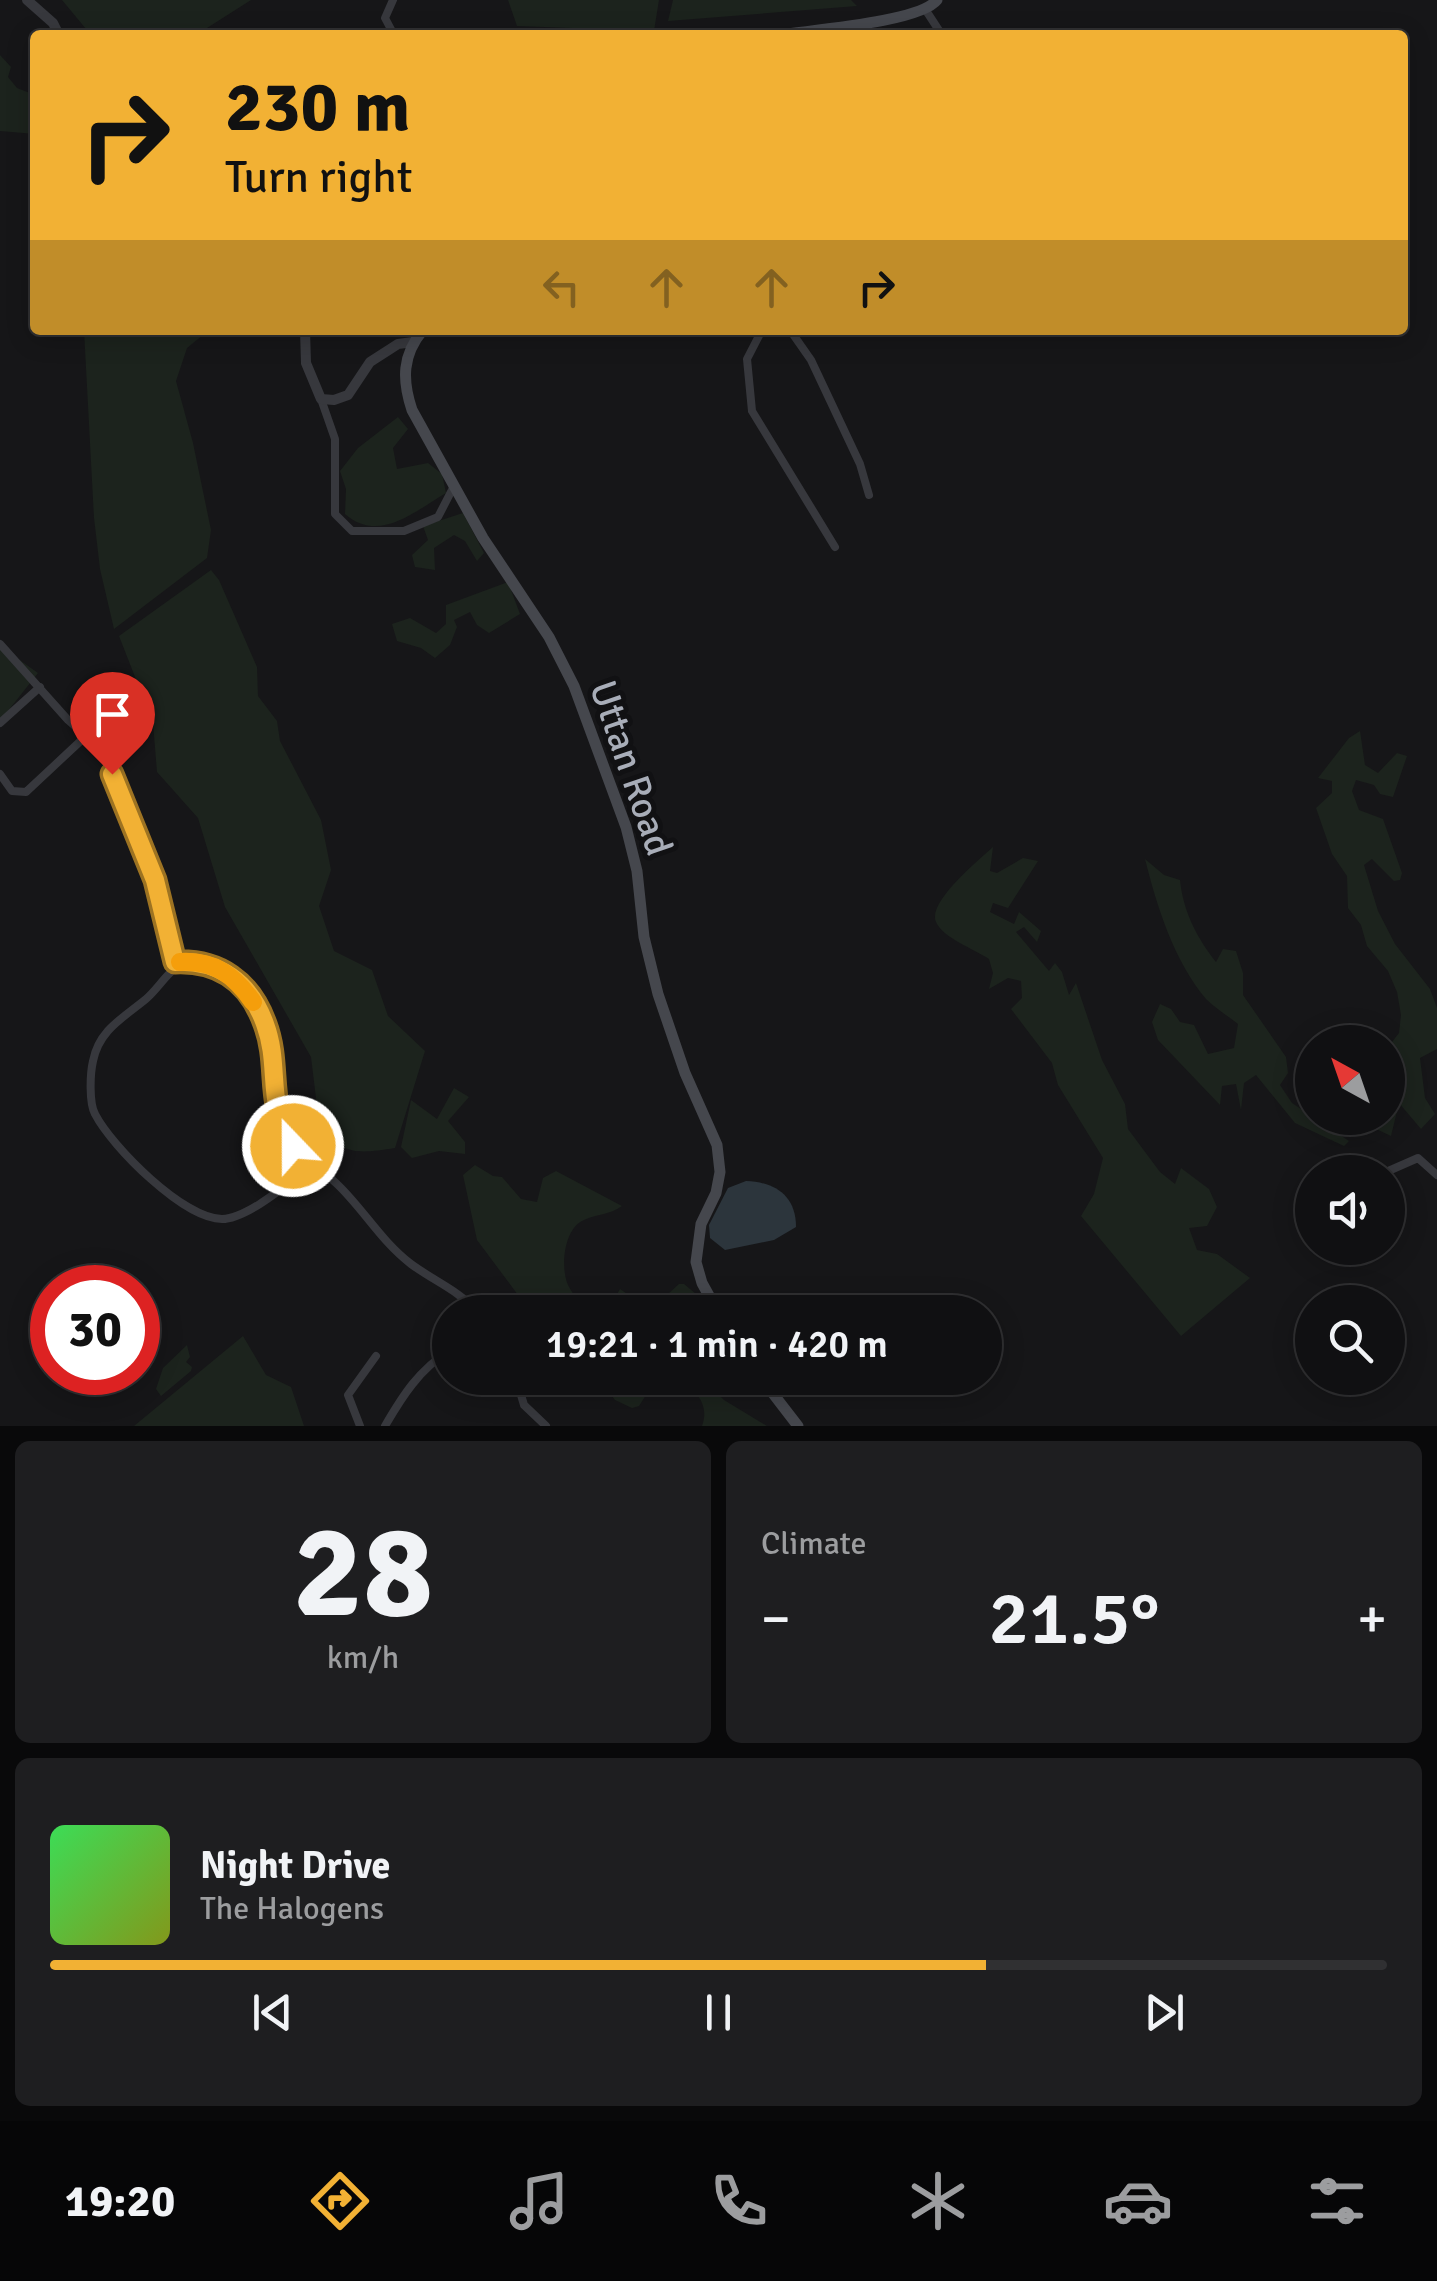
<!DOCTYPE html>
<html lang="en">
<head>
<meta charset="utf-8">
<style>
	body { margin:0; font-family:Signika,sans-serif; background:#1e1e20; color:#f1f3f6; height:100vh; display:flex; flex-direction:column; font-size:38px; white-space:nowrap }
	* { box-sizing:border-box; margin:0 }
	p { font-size:32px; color:#9c9d9f }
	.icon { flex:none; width:55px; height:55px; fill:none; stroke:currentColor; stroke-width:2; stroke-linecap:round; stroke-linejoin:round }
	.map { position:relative; height:1426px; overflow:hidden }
	.drawer { display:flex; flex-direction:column; gap:15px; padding:15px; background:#09090a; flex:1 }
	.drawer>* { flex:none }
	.banner { position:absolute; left:30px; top:30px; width:1378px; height:305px; border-radius:10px; box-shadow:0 5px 25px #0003,0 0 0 2px #303032; background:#f2b134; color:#111; overflow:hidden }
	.needle { width:65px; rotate:320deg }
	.buttons { position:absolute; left:1295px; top:1025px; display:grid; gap:20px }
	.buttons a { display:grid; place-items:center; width:110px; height:110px; border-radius:50%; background:#101012; box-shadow:0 5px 25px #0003,0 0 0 2px #303032; font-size:50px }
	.speed { position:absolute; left:30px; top:1265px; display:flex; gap:20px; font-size:50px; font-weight:700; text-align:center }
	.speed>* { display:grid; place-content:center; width:130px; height:130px; border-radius:50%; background:#101012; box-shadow:0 5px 25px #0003,0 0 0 2px #303032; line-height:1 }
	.speed .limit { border:15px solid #d22; background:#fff; color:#111 }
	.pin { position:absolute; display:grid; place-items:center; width:85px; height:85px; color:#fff; margin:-102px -42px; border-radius:50% 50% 50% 0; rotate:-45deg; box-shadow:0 0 10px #0007 }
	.pin .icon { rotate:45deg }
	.me { position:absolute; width:110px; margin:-55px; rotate:338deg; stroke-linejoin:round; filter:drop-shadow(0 0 8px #0008) }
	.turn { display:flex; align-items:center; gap:35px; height:210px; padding:0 30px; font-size:45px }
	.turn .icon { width:130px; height:130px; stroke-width:2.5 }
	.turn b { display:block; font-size:70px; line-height:85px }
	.lanes { display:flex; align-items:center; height:95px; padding:0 30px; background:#0003; justify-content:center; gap:50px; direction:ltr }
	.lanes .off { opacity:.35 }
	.big { font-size:75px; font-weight:600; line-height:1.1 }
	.drawer .widget { flex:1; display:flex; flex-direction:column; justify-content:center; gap:15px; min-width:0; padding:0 35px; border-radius:15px; background:#1e1e20 }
	.drawer .dial { align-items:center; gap:0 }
	.dial b { font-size:130px; line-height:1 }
	.song { display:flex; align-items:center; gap:30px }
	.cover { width:120px; height:120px; border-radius:15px; background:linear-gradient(135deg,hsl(130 70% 55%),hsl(70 70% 35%)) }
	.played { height:10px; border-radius:5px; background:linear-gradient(90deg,#f2b134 70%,#303032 70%) }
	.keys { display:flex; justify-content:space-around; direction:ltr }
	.heat { display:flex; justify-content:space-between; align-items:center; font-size:55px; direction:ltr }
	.drawer .tiles { flex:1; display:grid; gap:15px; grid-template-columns:1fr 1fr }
	.widget:last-child { grid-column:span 2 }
	.trip { position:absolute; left:432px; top:1295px; width:570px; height:100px; border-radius:50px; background:#101012; box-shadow:0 5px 25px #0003,0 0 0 2px #303032; font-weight:600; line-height:100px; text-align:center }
	.tabs { display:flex; height:160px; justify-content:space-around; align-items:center; background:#060607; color:#9c9d9f }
	.tabs .icon { width:70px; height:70px }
	.tabs .active { color:#f2b134 }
	.tabs b { font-size:45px; color:#f1f3f6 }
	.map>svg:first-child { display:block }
	.green { fill:#1c231d }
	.water { fill:#2c353c }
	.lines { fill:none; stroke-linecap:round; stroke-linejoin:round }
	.minor { stroke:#37383d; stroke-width:8 }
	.tertiary { stroke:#37383d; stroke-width:10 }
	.secondary { stroke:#45474d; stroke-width:11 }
	.route-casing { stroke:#9d7322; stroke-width:25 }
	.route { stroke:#f2b134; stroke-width:18 }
	.slow { stroke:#f59e0b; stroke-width:18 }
	.labels { text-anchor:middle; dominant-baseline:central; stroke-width:10; stroke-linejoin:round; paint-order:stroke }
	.street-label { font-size:38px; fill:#a8adb8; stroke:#111113 }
</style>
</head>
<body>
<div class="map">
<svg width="1437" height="1426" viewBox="0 0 1437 1426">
	<rect width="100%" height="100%" fill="#161618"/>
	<!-- green -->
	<path class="green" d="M 62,0 L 251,0 L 196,35 L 91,35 Z
		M 508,0 L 659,0 L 654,31 L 517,26 Z
		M 673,0 L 851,0 L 857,6 L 668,21 Z
		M 0,55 L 11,67 L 8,77 L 17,88 L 35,95 L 35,134 L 0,131 Z
		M 84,330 L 209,330 L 187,348 L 176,381 L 193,443 L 211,530 L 207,558 L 114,629 L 100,569 L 94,518 Z
		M 398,417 L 408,429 L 393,448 L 397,469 L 428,463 L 442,474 L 446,493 C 415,511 379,544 345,514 L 346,489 L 340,471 L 358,448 Z
		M 463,513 L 484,553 L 477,561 L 465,541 L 454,535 L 434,548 L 435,570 L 415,567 L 412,555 L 428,540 L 423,526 Z
		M 211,570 L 219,580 L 257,667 L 258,696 L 277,721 L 280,741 L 321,820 L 331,870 L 319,906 L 334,951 L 372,970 L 388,1016 L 425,1051 L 395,1148 C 361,1153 347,1156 320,1131 L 311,1057 L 225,907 L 198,818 L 157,772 L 153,723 L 119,636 Z
		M 508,582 L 520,614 L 489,633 L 477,625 L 470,612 L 454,620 L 457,627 L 450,645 L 435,658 L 421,648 L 397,641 L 392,624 L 410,618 L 436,633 L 446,624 L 446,605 Z
		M 0,646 L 38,673 L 0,721 Z
		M 1360,731 L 1365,765 L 1378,773 L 1397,753 L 1407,756 L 1393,797 L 1380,794 L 1374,785 L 1356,780 L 1352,791 L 1359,810 L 1383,819 L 1402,873 L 1400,880 L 1394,881 L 1372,859 L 1364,865 L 1378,911 L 1395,944 L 1430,989 L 1437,1008 L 1437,1049 L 1420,1058 L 1425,1098 L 1435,1114 L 1421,1129 L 1399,1103 L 1391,1136 L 1372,1127 L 1373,1118 L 1388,1118 L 1388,1047 L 1399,1033 L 1401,1015 L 1397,992 L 1388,971 L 1367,946 L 1361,925 L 1348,908 L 1347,876 L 1332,854 L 1316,808 L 1332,793 L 1332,781 L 1318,778 L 1349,738 Z
		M 993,847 L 990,871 L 997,873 L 1023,858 L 1038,861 L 1008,908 L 993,903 L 990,912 L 1014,924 L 1019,912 L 1041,931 L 1037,942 L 1024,927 L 1016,932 L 1049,971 L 1055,963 L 1062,972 L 1069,995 L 1076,983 L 1102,1060 L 1125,1104 L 1128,1129 L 1160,1172 L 1175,1184 L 1181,1168 L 1209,1189 L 1217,1207 L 1207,1226 L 1189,1228 L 1197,1250 L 1217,1254 L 1250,1278 L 1181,1336 L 1081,1216 L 1094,1194 L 1103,1158 L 1058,1085 L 1052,1063 L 1011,1009 L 1022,998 L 1021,981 L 1008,978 L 989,989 L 993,973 L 989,959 C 974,949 943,938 936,922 C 927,902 979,860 993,847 Z
		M 1145,859 L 1164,875 L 1180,880 C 1183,911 1197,938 1216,962 L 1223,949 L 1236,951 L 1243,973 L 1243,995 L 1286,1057 L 1288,1073 L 1280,1085 L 1292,1103 L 1349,1141 L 1344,1146 L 1295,1123 L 1256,1075 L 1244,1083 L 1241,1110 L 1236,1084 L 1222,1086 L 1220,1105 L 1158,1040 L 1152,1022 L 1160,1004 L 1171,1009 L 1180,1022 L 1194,1025 L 1208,1054 L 1234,1048 L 1238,1024 C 1228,1016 1215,1008 1206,999 C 1174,961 1157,907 1145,859 Z
		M 454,1088 L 469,1097 L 448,1121 L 465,1142 L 465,1154 L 439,1151 L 412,1158 L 401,1147 L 411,1100 L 437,1119 Z
		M 475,1165 L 493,1176 L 502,1177 L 521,1199 L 537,1202 L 543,1178 L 556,1171 L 622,1206 C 609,1215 597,1214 584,1220 C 564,1228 560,1267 568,1285 C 574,1298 584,1305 596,1312 L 536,1312 L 521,1299 L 477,1240 L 463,1175 Z
		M 679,1284 L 684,1284 L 696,1294 L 698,1312 L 601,1312 L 608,1310 L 620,1289 L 639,1302 L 668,1294 Z
		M 243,1336 L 266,1375 L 291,1387 L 304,1426 L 134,1426 Z
		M 187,1345 L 190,1357 L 186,1362 L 192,1367 L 191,1371 L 161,1396 L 156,1389 L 163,1368 Z
		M 599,1378 L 657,1378 L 639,1406 L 632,1408 L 615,1400 Z
		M 679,1378 L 701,1378 L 724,1400 L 767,1426 L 702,1426 C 710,1404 696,1391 679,1378 Z"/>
	<!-- water -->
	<path class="water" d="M 746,1181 C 774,1182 796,1195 796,1227 L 774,1240 L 725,1250 L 710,1238 L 709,1225 L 728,1188 Z"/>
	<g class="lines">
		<!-- minor -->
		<path class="minor" d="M 393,0 L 385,18 L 394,35
			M 925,9 L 942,35
			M 762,330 L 747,359 L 752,411 L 835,547
			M 790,330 L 811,360 L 860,464 L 869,495
			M 321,399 L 335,439 L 335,514 L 352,531 L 404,531 L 438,517 L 454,486
			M 0,644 L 68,720 L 100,748 L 155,880 L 175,962 C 236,959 264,1001 271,1057 C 274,1082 272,1109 284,1132 C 297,1155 320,1167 338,1185 C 364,1210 381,1241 411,1264 C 434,1281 458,1290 478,1312
			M 0,723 L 40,687
			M 0,774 L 12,791 L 26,792 L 87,735
			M 184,963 C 168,970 159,988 146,999 C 123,1018 99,1030 93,1061 C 90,1074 89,1103 95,1114 C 112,1147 184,1219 222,1219 C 248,1219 292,1180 313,1165
			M 1386,1172 L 1418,1158 L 1437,1175
			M 516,1378 L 524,1405 L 546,1426
			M 360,1426 L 348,1395 L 376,1356
			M 385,1426 C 403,1395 419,1370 450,1350"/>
		<!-- tertiary -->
		<path class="tertiary" d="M 27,0 L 53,23 L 59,35
			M 305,330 L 306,363 L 321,399 L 334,400 L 348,395 L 370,362 L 398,344 L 413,342"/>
		<!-- secondary -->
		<path class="secondary" d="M 780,35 C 812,30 920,22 937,0
			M 423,330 C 402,355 402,380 412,410 L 483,538 L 549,637 L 574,686 L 626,827 L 637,871 L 644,937 L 658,994 L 685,1073 L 717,1145 L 720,1172 L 716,1193 L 701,1224 L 696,1262 L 702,1283 L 718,1312
			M 761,1378 L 798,1426"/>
	</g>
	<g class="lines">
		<!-- route casing -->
		<g class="route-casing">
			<path id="route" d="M 112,774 L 155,880 L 175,962 C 219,960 250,982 265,1024 C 281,1067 265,1103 293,1146"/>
		</g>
		<!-- route -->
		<use href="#route" class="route"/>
		<!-- slow -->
		<path class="slow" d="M 180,962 C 214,960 234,975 253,1002"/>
	</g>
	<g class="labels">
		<!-- street labels -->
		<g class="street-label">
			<text transform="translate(631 768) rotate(71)">Uttan Road</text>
		</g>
	</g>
</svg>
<div class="buttons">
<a><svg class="needle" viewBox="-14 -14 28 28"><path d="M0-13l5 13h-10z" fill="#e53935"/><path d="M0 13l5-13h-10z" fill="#9c9d9f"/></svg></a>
<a><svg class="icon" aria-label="sound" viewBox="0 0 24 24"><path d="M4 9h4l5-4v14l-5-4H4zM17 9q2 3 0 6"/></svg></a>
<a><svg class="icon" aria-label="search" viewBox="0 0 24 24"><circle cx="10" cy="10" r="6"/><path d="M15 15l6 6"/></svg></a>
</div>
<div class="speed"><div class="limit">30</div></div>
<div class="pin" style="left:112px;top:774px;background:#d93025"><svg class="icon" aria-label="arrive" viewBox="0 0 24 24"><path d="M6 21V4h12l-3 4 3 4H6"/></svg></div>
<svg class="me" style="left:293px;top:1146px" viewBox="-20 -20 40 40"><circle r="17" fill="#f2b134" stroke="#fff" stroke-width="3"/><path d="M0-11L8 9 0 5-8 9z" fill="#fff"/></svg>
<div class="trip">19:21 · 1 min · 420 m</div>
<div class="banner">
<div class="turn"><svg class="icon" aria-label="right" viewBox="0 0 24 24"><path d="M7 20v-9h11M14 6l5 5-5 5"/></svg><div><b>230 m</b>Turn right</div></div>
<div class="lanes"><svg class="icon off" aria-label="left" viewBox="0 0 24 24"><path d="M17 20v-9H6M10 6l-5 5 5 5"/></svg><svg class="icon off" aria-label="ahead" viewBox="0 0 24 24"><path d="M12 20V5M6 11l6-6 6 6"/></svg><svg class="icon off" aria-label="ahead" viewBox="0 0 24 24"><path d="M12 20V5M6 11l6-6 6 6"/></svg><svg class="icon" aria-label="right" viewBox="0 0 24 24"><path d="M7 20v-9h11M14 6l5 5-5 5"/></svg></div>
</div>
</div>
<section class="drawer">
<div class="tiles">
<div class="widget dial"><b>28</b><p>km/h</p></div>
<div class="widget"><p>Climate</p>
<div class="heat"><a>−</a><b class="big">21.5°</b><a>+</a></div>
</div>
<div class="widget">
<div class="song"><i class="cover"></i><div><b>Night Drive</b><p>The Halogens</p></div></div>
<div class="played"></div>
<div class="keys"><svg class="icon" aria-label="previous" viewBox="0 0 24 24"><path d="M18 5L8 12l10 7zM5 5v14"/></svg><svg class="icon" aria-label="pause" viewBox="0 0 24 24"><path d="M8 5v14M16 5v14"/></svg><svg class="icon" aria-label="next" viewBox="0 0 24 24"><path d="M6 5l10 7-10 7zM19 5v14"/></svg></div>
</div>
</div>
</section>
<nav class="tabs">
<b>19:20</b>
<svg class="icon active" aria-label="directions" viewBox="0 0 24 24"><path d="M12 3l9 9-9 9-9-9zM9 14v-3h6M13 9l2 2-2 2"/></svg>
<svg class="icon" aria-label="music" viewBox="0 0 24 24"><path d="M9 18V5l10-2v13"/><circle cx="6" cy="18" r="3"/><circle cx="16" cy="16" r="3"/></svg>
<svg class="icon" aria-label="phone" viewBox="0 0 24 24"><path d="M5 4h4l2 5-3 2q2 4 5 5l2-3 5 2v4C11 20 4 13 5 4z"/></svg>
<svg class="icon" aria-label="climate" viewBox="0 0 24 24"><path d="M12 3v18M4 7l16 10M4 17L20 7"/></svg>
<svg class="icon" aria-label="car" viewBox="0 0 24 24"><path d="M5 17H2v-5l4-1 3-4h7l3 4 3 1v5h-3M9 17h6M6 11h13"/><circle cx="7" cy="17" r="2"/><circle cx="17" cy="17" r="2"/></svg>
<svg class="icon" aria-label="filters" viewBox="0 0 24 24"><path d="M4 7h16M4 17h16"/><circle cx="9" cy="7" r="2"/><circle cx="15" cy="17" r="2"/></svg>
</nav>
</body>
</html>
